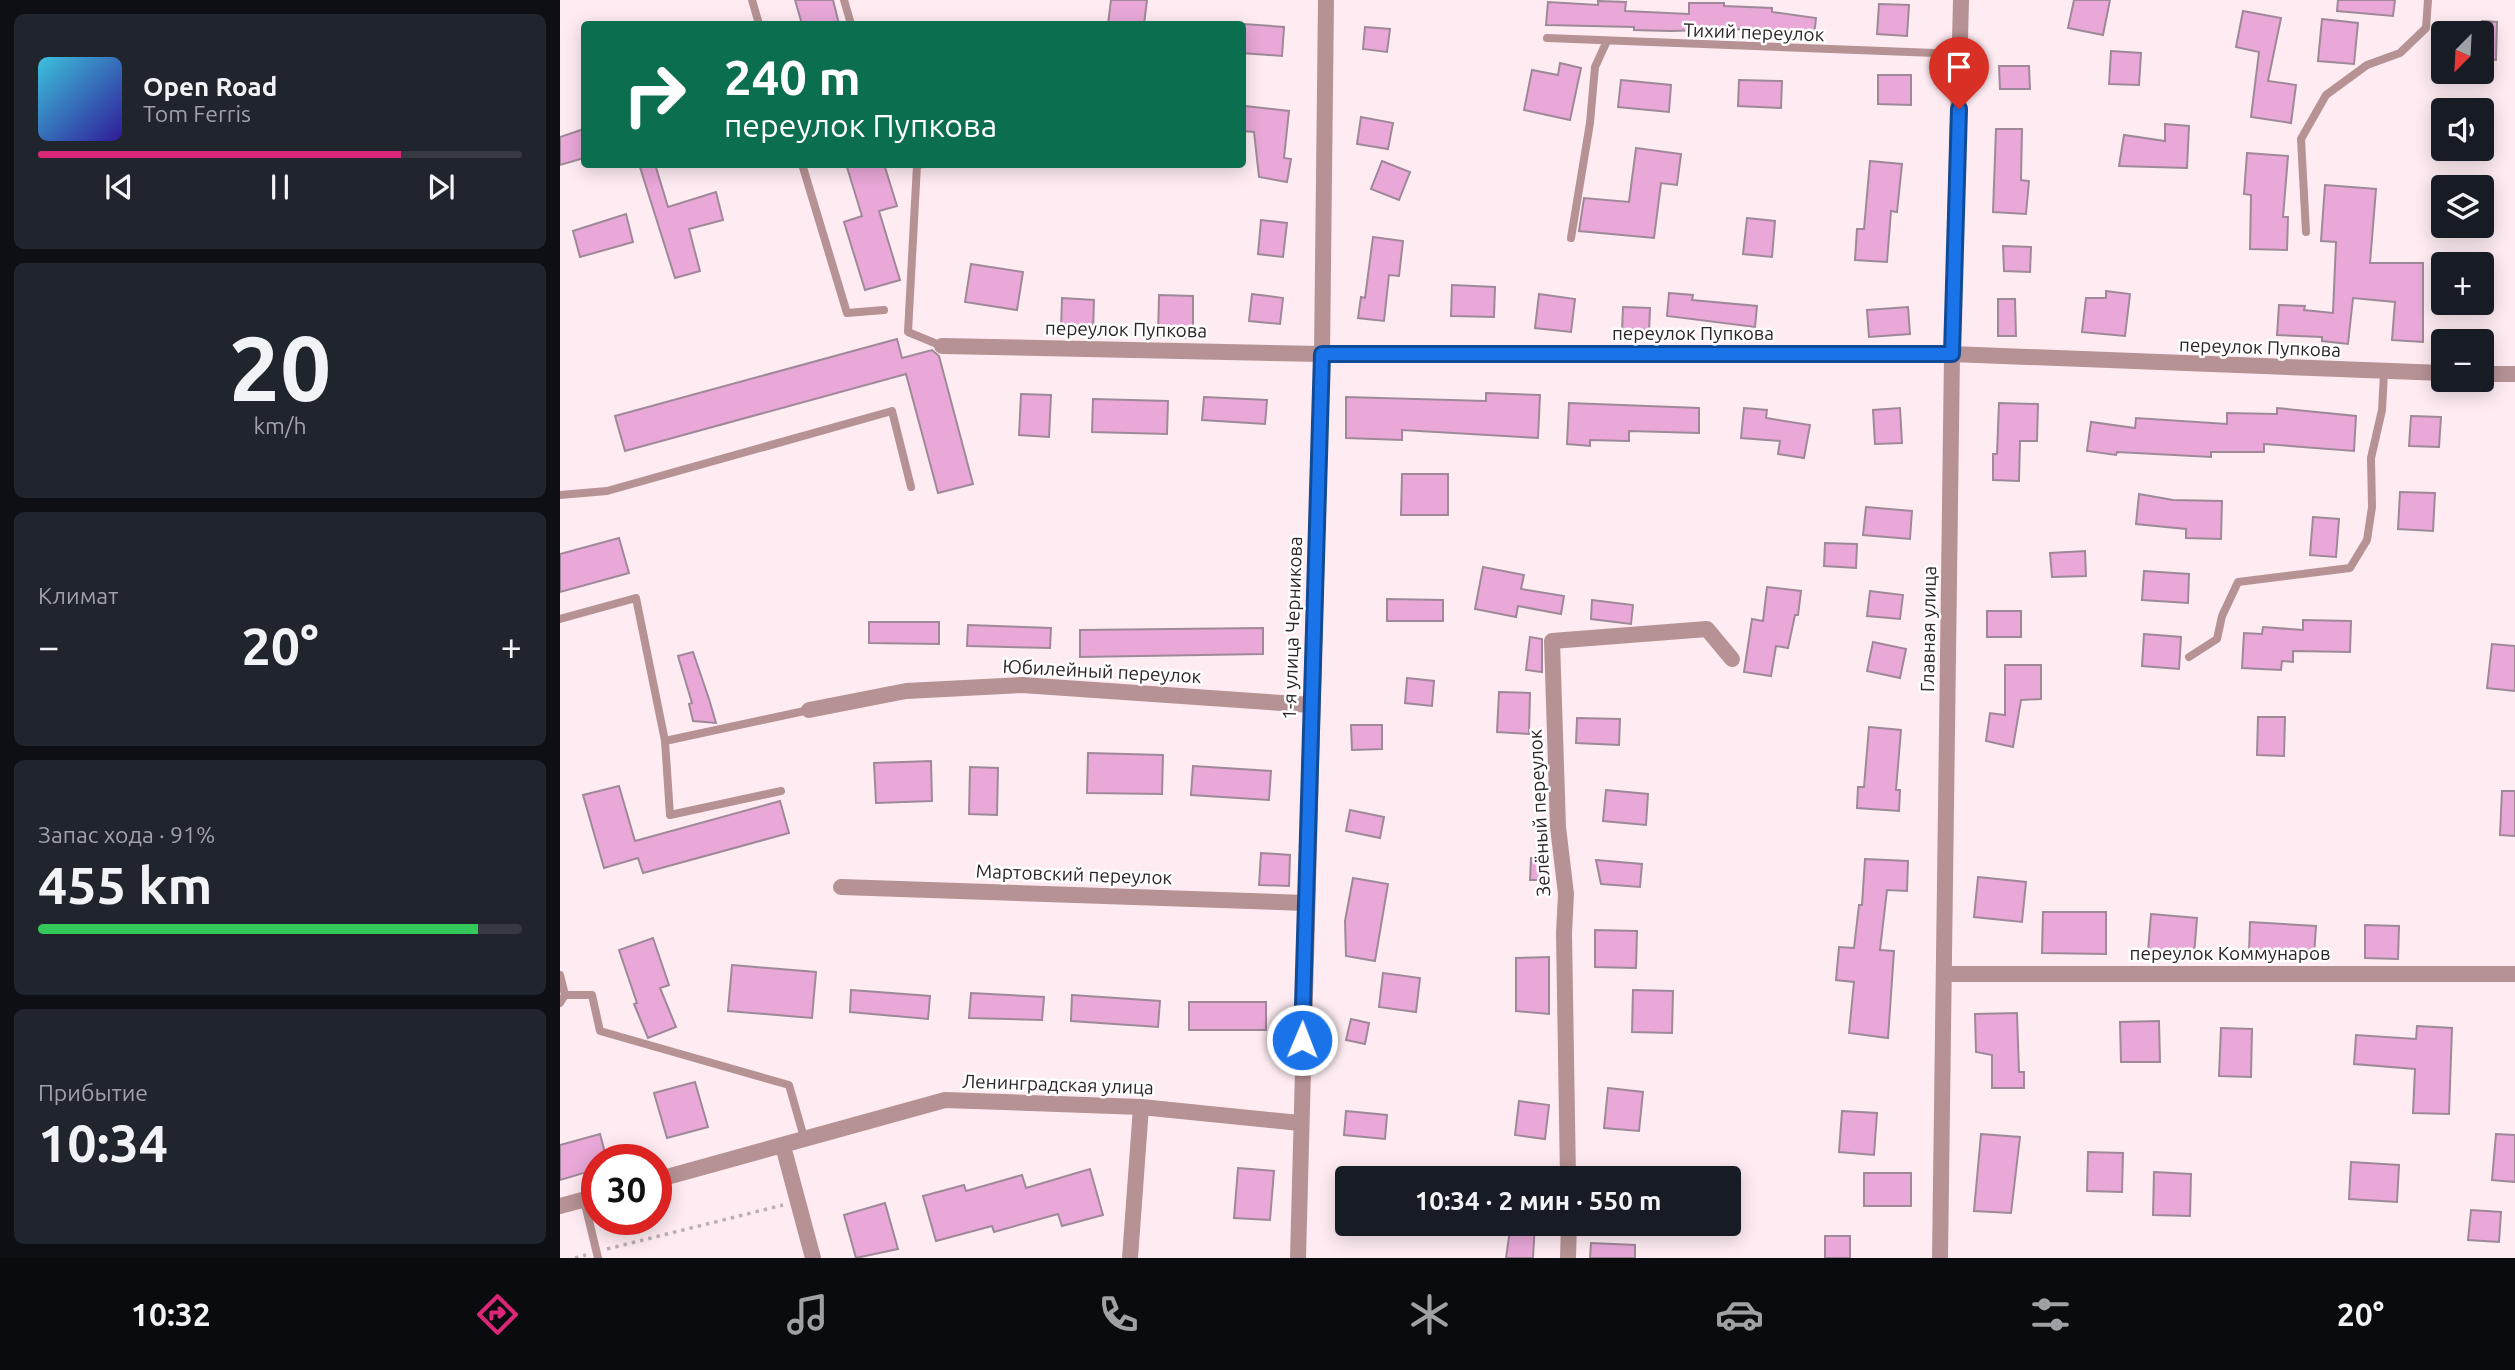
<!DOCTYPE html>
<html lang="ru">
<head>
<meta charset="utf-8">
<style>
	body { margin:0; font-family:Ubuntu,sans-serif; background:#20242c; color:#f1f3f6; height:100vh; display:flex; flex-direction:column; font-size:26px; white-space:nowrap }
	* { box-sizing:border-box; margin:0 }
	p { font-size:23px; color:#9ea1a6 }
	.icon { flex:none; width:38px; height:38px; fill:none; stroke:currentColor; stroke-width:2; stroke-linecap:round; stroke-linejoin:round }
	.map { position:relative; flex:1; overflow:hidden }
	.drawer { display:flex; flex-direction:column; gap:14px; padding:14px; background:#0d0f14; width:560px }
	.drawer>* { flex:none }
	.top-card { position:absolute; left:21px; top:21px; width:665px; height:147px; border-radius:7px; box-shadow:0 4px 18px #0003; background:#0b6e4f; color:#fff; overflow:hidden }
	.needle { width:46px; rotate:204deg }
	.tools { position:absolute; left:1871px; top:21px; display:grid; gap:14px }
	.tools a { display:grid; place-items:center; width:63px; height:63px; border-radius:7px; background:#171b24; box-shadow:0 4px 18px #0003; font-size:35px }
	.speed { position:absolute; left:21px; top:1144px; display:flex; gap:14px; font-size:35px; font-weight:700; text-align:center }
	.speed>* { display:grid; place-content:center; width:91px; height:91px; border-radius:50%; background:#171b24; box-shadow:0 4px 18px #0003; line-height:1 }
	.speed .limit { border:10px solid #d22; background:#fff; color:#111 }
	.pin { position:absolute; display:grid; place-items:center; width:60px; height:60px; color:#fff; margin:-72px -30px; border-radius:50% 50% 50% 0; rotate:-45deg; box-shadow:0 0 7px #0007 }
	.pin .icon { rotate:45deg }
	.me { position:absolute; width:77px; margin:-38px; rotate:1deg; stroke-linejoin:round; filter:drop-shadow(0 0 5px #0008) }
	.turn { display:flex; align-items:center; gap:24px; height:147px; padding:0 28px; font-size:32px }
	.turn .icon { width:91px; height:91px; stroke-width:2.5 }
	.turn b { display:block; font-size:49px; line-height:60px }
	.big { font-size:52px; font-weight:700; line-height:1.1 }
	.drawer .widget { flex:1; display:flex; flex-direction:column; justify-content:center; gap:10px; min-width:0; padding:0 24px; border-radius:10px; background:#20242c }
	.drawer .dial { align-items:center; gap:0 }
	.dial b { font-size:91px; line-height:1 }
	.song { display:flex; align-items:center; gap:21px }
	.cover { width:84px; height:84px; border-radius:10px; background:linear-gradient(135deg,hsl(190 70% 55%),hsl(250 70% 35%)) }
	.played { height:7px; border-radius:4px; background:linear-gradient(90deg,#db2777 75%,#363941 75%) }
	.keys { display:flex; justify-content:space-around; direction:ltr }
	.heat { display:flex; justify-content:space-between; align-items:center; font-size:38px; direction:ltr }
	.charge { height:10px; border-radius:5px; background:linear-gradient(90deg,#34c759 91%,#363941 0) }
	.trip { position:absolute; left:775px; top:1166px; width:406px; height:70px; border-radius:7px; background:#171b24; box-shadow:0 4px 18px #0003; font-weight:700; line-height:70px; text-align:center }
	.dock { display:flex; height:112px; justify-content:space-around; align-items:center; background:#090b0e; color:#9ea1a6 }
	.dock .icon { width:49px; height:49px }
	.dock .selected { color:#db2777 }
	.dock b { font-size:32px; color:#f1f3f6 }
	main { display:flex; flex:1; min-height:0 }
	.map>svg:first-child { display:block }
	.building { fill:#e9a8d8; stroke:#9f8999; stroke-width:2 }
	.lines { fill:none; stroke-linecap:round; stroke-linejoin:round }
	.path { stroke:#beaeb4; stroke-width:3.5; stroke-dasharray:3.5 5; stroke-linecap:butt }
	.service { stroke:#b69294; stroke-width:8 }
	.minor { stroke:#b69294; stroke-width:16 }
	.route-casing { stroke:#114b97; stroke-width:18 }
	.route { stroke:#1a73e8; stroke-width:12 }
	.labels { text-anchor:middle; dominant-baseline:central; stroke-width:5; stroke-linejoin:round; paint-order:stroke }
	.street-label { font-size:19px; fill:#2f2428; stroke:#fff }
</style>
</head>
<body>
<main>
<section class="drawer">
<div class="widget">
<div class="song"><i class="cover"></i><div><b>Open Road</b><p>Tom Ferris</p></div></div>
<div class="played"></div>
<div class="keys"><svg class="icon" aria-label="previous" viewBox="0 0 24 24"><path d="M18 5L8 12l10 7zM5 5v14"/></svg><svg class="icon" aria-label="pause" viewBox="0 0 24 24"><path d="M8 5v14M16 5v14"/></svg><svg class="icon" aria-label="next" viewBox="0 0 24 24"><path d="M6 5l10 7-10 7zM19 5v14"/></svg></div>
</div>
<div class="widget dial"><b>20</b><p>km/h</p></div>
<div class="widget"><p>Климат</p>
<div class="heat"><a>−</a><b class="big">20°</b><a>+</a></div>
</div>
<div class="widget"><p>Запас хода · 91%</p><b class="big">455 km</b><div class="charge"></div></div>
<div class="widget"><p>Прибытие</p><b class="big">10:34</b></div>
</section>
<div class="map">
<svg width="1955" height="1258" viewBox="0 0 1955 1258">
	<rect width="100%" height="100%" fill="#feecf2"/>
	<!-- building -->
	<path class="building" d="M 235,0 L 273,0 L 279,24 L 242,24 Z
		M 551,0 L 587,0 L 584,24 L 548,24 Z
		M 1514,0 L 1550,0 L 1543,35 L 1508,28 Z
		M 1778,0 L 1835,0 L 1833,16 L 1777,11 Z
		M 1038,1 L 1066,2 L 1065,11 L 1129,14 L 1129,3 L 1164,3 L 1164,6 L 1212,8 L 1212,12 L 1256,18 L 1254,36 L 1212,30 L 1212,34 L 1184,33 L 1184,29 L 1110,31 L 1074,30 L 1074,27 L 986,25 L 988,2 L 1038,5 Z
		M 1319,4 L 1349,5 L 1347,36 L 1317,34 Z
		M 1683,11 L 1721,18 L 1708,81 L 1736,85 L 1731,123 L 1691,117 L 1699,52 L 1676,47 Z
		M 1762,19 L 1798,23 L 1794,64 L 1758,61 Z
		M 1922,21 L 1937,22 L 1936,60 L 1922,59 Z
		M 684,24 L 724,27 L 722,56 L 682,53 Z
		M 805,27 L 830,29 L 827,52 L 803,49 Z
		M 1551,51 L 1581,53 L 1579,85 L 1549,84 Z
		M 1000,63 L 1021,68 L 1010,120 L 964,110 L 972,70 L 998,75 Z
		M 1439,66 L 1469,66 L 1470,89 L 1440,89 Z
		M 1318,75 L 1351,75 L 1351,105 L 1318,104 Z
		M 1061,80 L 1111,85 L 1109,112 L 1058,107 Z
		M 1179,80 L 1222,81 L 1221,108 L 1178,106 Z
		M 685,106 L 729,111 L 724,158 L 731,159 L 727,182 L 699,177 L 694,132 L 683,131 Z
		M 801,117 L 833,123 L 828,149 L 797,144 Z
		M 1605,124 L 1629,126 L 1627,168 L 1559,166 L 1564,135 L 1605,141 Z
		M 24,129 L 24,158 L 0,165 L 0,137 Z
		M 1436,129 L 1462,129 L 1461,180 L 1469,181 L 1466,214 L 1433,212 Z
		M 1076,148 L 1121,154 L 1117,185 L 1101,183 L 1094,238 L 1019,231 L 1024,198 L 1069,202 Z
		M 1687,153 L 1728,156 L 1723,217 L 1728,217 L 1727,250 L 1690,249 L 1691,195 L 1684,194 Z
		M 822,161 L 850,172 L 839,200 L 811,189 Z
		M 1310,161 L 1342,164 L 1337,212 L 1331,211 L 1327,262 L 1295,260 L 1297,229 L 1304,229 Z
		M 79,164 L 95,164 L 108,207 L 156,192 L 163,220 L 129,229 L 140,271 L 115,278 Z
		M 286,164 L 324,164 L 337,206 L 319,211 L 340,280 L 305,290 L 284,222 L 302,216 Z
		M 1765,185 L 1816,189 L 1810,263 L 1863,263 L 1863,342 L 1832,340 L 1835,302 L 1793,298 L 1788,344 L 1762,341 L 1762,337 L 1717,335 L 1719,305 L 1745,306 L 1744,310 L 1773,313 L 1776,242 L 1761,241 Z
		M 66,214 L 73,242 L 20,257 L 13,231 Z
		M 1187,218 L 1215,221 L 1212,257 L 1183,254 Z
		M 701,220 L 727,223 L 723,257 L 698,254 Z
		M 813,237 L 843,241 L 839,276 L 829,275 L 824,321 L 798,318 L 801,297 L 805,298 Z
		M 1443,246 L 1471,247 L 1470,272 L 1444,271 Z
		M 411,264 L 463,272 L 457,310 L 405,302 Z
		M 892,285 L 935,287 L 934,317 L 891,316 Z
		M 1546,291 L 1570,294 L 1565,336 L 1522,332 L 1526,298 L 1546,298 Z
		M 1109,293 L 1133,295 L 1132,300 L 1197,306 L 1195,327 L 1107,316 Z
		M 692,294 L 723,298 L 720,324 L 689,321 Z
		M 979,294 L 1015,299 L 1011,332 L 975,328 Z
		M 599,295 L 633,296 L 633,338 L 598,337 Z
		M 502,298 L 534,300 L 533,332 L 501,330 Z
		M 1438,299 L 1455,299 L 1456,336 L 1438,336 Z
		M 1063,307 L 1090,308 L 1089,333 L 1062,332 Z
		M 1348,307 L 1350,334 L 1309,337 L 1307,310 Z
		M 337,339 L 342,358 L 372,350 L 379,356 L 413,484 L 378,493 L 346,374 L 65,451 L 55,416 Z
		M 926,393 L 980,395 L 978,438 L 842,430 L 842,440 L 786,438 L 786,397 L 926,401 Z
		M 461,394 L 491,395 L 489,437 L 459,435 Z
		M 644,397 L 707,400 L 705,424 L 642,420 Z
		M 533,399 L 608,401 L 607,434 L 532,432 Z
		M 1009,403 L 1139,408 L 1139,433 L 1069,431 L 1069,441 L 1030,440 L 1030,446 L 1007,444 Z
		M 1439,403 L 1478,404 L 1477,441 L 1460,441 L 1459,481 L 1433,480 L 1433,454 L 1437,454 Z
		M 1184,408 L 1207,410 L 1206,418 L 1250,425 L 1244,458 L 1218,454 L 1220,441 L 1181,438 Z
		M 1340,408 L 1342,443 L 1315,444 L 1313,410 Z
		M 1717,408 L 1796,416 L 1794,451 L 1704,444 L 1704,452 L 1651,452 L 1651,457 L 1557,452 L 1556,455 L 1527,451 L 1531,422 L 1575,428 L 1576,418 L 1667,424 L 1667,413 L 1717,414 Z
		M 1851,416 L 1881,417 L 1879,447 L 1849,446 Z
		M 842,474 L 888,474 L 888,515 L 841,515 Z
		M 1840,492 L 1875,493 L 1873,531 L 1838,529 Z
		M 1579,494 L 1613,500 L 1662,501 L 1661,539 L 1626,538 L 1626,529 L 1576,524 Z
		M 1306,507 L 1352,511 L 1350,539 L 1303,535 Z
		M 1753,517 L 1779,519 L 1776,557 L 1750,555 Z
		M 59,538 L 69,573 L 0,592 L 0,554 Z
		M 1265,543 L 1297,544 L 1296,568 L 1264,566 Z
		M 1525,551 L 1526,576 L 1492,577 L 1490,553 Z
		M 923,567 L 964,575 L 961,589 L 1004,596 L 1001,614 L 958,606 L 956,617 L 915,609 Z
		M 1584,571 L 1629,574 L 1628,603 L 1582,600 Z
		M 1207,587 L 1241,591 L 1238,615 L 1235,615 L 1228,648 L 1216,646 L 1211,676 L 1184,672 L 1192,619 L 1203,621 Z
		M 1310,591 L 1343,595 L 1340,619 L 1307,616 Z
		M 827,599 L 883,600 L 883,621 L 827,621 Z
		M 1032,600 L 1073,605 L 1071,624 L 1031,619 Z
		M 1427,611 L 1461,611 L 1461,637 L 1427,637 Z
		M 1743,620 L 1791,621 L 1790,652 L 1733,651 L 1733,662 L 1722,661 L 1721,670 L 1682,668 L 1684,633 L 1702,634 L 1703,627 L 1743,630 Z
		M 309,622 L 379,622 L 379,644 L 309,643 Z
		M 408,625 L 491,628 L 490,648 L 407,646 Z
		M 703,628 L 703,654 L 520,657 L 520,630 Z
		M 1584,634 L 1621,637 L 1619,669 L 1582,666 Z
		M 970,637 L 982,639 L 982,672 L 966,670 Z
		M 1313,642 L 1346,649 L 1340,678 L 1307,671 Z
		M 1932,644 L 1955,646 L 1955,691 L 1927,688 Z
		M 133,652 L 149,699 L 156,723 L 133,721 L 129,704 L 132,703 L 118,656 Z
		M 1445,665 L 1481,665 L 1481,699 L 1461,700 L 1453,747 L 1426,741 L 1430,713 L 1445,715 Z
		M 847,678 L 874,681 L 872,706 L 845,703 Z
		M 939,692 L 970,693 L 969,734 L 937,732 Z
		M 1698,717 L 1725,717 L 1724,756 L 1697,755 Z
		M 1017,718 L 1060,719 L 1059,745 L 1016,743 Z
		M 791,725 L 822,725 L 822,749 L 792,750 Z
		M 1309,727 L 1341,730 L 1336,790 L 1340,790 L 1339,811 L 1297,808 L 1298,787 L 1304,787 Z
		M 528,753 L 603,755 L 602,794 L 527,793 Z
		M 371,761 L 372,801 L 316,803 L 314,763 Z
		M 633,766 L 711,771 L 709,800 L 631,795 Z
		M 410,767 L 438,768 L 437,815 L 409,814 Z
		M 59,786 L 75,841 L 220,801 L 229,833 L 83,873 L 78,858 L 44,868 L 23,795 Z
		M 1046,790 L 1088,794 L 1086,825 L 1043,821 Z
		M 1942,791 L 1955,791 L 1955,836 L 1940,835 Z
		M 790,810 L 824,817 L 820,838 L 786,831 Z
		M 701,853 L 730,855 L 729,886 L 699,885 Z
		M 971,858 L 986,859 L 985,880 L 970,880 Z
		M 1305,859 L 1348,861 L 1347,891 L 1327,890 L 1320,950 L 1334,951 L 1328,1038 L 1289,1033 L 1294,982 L 1276,980 L 1279,947 L 1294,948 L 1299,905 L 1302,905 Z
		M 1036,860 L 1082,864 L 1080,887 L 1041,884 Z
		M 1418,877 L 1466,882 L 1462,922 L 1414,917 Z
		M 793,878 L 828,884 L 815,961 L 786,956 L 785,921 Z
		M 1483,912 L 1546,912 L 1546,954 L 1482,953 Z
		M 1591,914 L 1637,918 L 1634,955 L 1588,951 Z
		M 1690,922 L 1756,926 L 1754,956 L 1689,953 Z
		M 1805,925 L 1839,926 L 1838,959 L 1805,958 Z
		M 1035,930 L 1077,931 L 1076,968 L 1035,967 Z
		M 93,938 L 109,985 L 100,988 L 116,1027 L 88,1038 L 74,1004 L 77,1003 L 59,950 Z
		M 989,957 L 989,1014 L 956,1011 L 956,958 Z
		M 172,965 L 256,972 L 252,1018 L 168,1011 Z
		M 823,973 L 860,978 L 856,1012 L 819,1007 Z
		M 291,990 L 370,996 L 368,1019 L 290,1012 Z
		M 1073,990 L 1113,991 L 1112,1033 L 1072,1032 Z
		M 411,993 L 484,997 L 482,1020 L 409,1018 Z
		M 512,995 L 600,1001 L 598,1027 L 511,1021 Z
		M 629,1002 L 706,1002 L 706,1030 L 629,1030 Z
		M 1457,1013 L 1459,1072 L 1464,1072 L 1464,1088 L 1432,1088 L 1432,1055 L 1416,1052 L 1415,1014 Z
		M 791,1019 L 809,1023 L 805,1044 L 786,1040 Z
		M 1599,1021 L 1600,1062 L 1561,1062 L 1560,1022 Z
		M 1857,1026 L 1892,1028 L 1889,1114 L 1853,1113 L 1855,1069 L 1794,1064 L 1796,1035 L 1856,1039 Z
		M 1661,1028 L 1692,1029 L 1691,1077 L 1659,1076 Z
		M 135,1082 L 148,1127 L 107,1138 L 94,1093 Z
		M 1048,1088 L 1083,1092 L 1079,1131 L 1044,1128 Z
		M 959,1101 L 989,1105 L 985,1139 L 955,1135 Z
		M 786,1111 L 827,1115 L 825,1139 L 784,1135 Z
		M 1282,1111 L 1317,1113 L 1314,1155 L 1279,1152 Z
		M 40,1134 L 47,1160 L 37,1160 L 37,1169 L 0,1180 L 0,1145 Z
		M 1421,1134 L 1460,1137 L 1451,1213 L 1414,1211 Z
		M 1936,1134 L 1955,1135 L 1955,1182 L 1932,1180 Z
		M 1528,1152 L 1563,1153 L 1562,1192 L 1527,1191 Z
		M 1791,1162 L 1839,1165 L 1837,1202 L 1789,1199 Z
		M 678,1168 L 714,1171 L 710,1220 L 674,1218 Z
		M 530,1169 L 543,1215 L 502,1226 L 498,1214 L 434,1232 L 432,1226 L 376,1241 L 363,1196 L 404,1185 L 406,1191 L 462,1175 L 466,1188 Z
		M 1594,1172 L 1631,1174 L 1630,1216 L 1593,1215 Z
		M 1304,1173 L 1351,1173 L 1351,1206 L 1304,1206 Z
		M 325,1203 L 338,1249 L 296,1258 L 284,1215 Z
		M 1911,1210 L 1941,1212 L 1939,1242 L 1908,1240 Z
		M 951,1223 L 975,1223 L 973,1258 L 946,1258 Z
		M 1265,1236 L 1290,1236 L 1290,1258 L 1265,1258 Z
		M 1031,1243 L 1075,1245 L 1075,1258 L 1030,1258 Z"/>
	<g class="lines">
		<!-- path -->
		<path class="path" d="M 47,1249 L 223,1205
			M 15,1258 L 26,1255"/>
		<!-- service -->
		<path class="service" d="M 192,0 L 199,24
			M 284,0 L 291,24
			M 987,38 L 1401,54
			M 242,164 L 287,313 L 324,310
			M 363,164 L 357,165 L 348,332 L 382,346
			M 1746,232 L 1741,139 L 1766,95 L 1807,65 L 1840,53 L 1866,28 L 1868,0
			M 1011,238 L 1030,123 L 1035,67 L 1046,43
			M 0,495 L 47,491 L 332,411 L 351,487
			M 0,619 L 76,598 L 105,741 L 249,710
			M 1629,657 L 1657,639 L 1662,616 L 1678,582 L 1790,568 L 1807,540 L 1812,507 L 1811,458 L 1822,410 L 1824,373
			M 105,741 L 110,815 L 221,791
			M 0,975 L 5,995
			M 0,1003 L 5,995 L 32,995 L 40,1031 L 229,1085 L 245,1141
			M 24,1200 L 38,1258"/>
		<!-- minor -->
		<path class="minor" d="M 382,346 L 762,354 L 1392,354 L 1883,373
			M 1922,374 L 1955,374
			M 249,710 L 346,691 L 462,685 L 751,705
			M 281,887 L 745,903
			M 1384,974 L 1955,974
			M 223,1146 L 253,1258
			M 1008,1178 L 1004,933 L 1006,894 L 998,827 L 992,641 L 1147,629 L 1172,659
			M 96,1180 L 385,1100 L 581,1107 L 740,1123
			M 0,1206 L 37,1196
			M 570,1258 L 581,1107
			M 738,1258 L 762,354 L 766,0
			M 1008,1258 L 1009,1223
			M 1380,1258 L 1392,354 L 1401,0"/>
	</g>
	<g class="lines">
		<!-- route casing -->
		<g class="route-casing">
			<path id="route" d="M 742,1040 L 762,354 L 1392,354 L 1399,109"/>
		</g>
		<!-- route -->
		<use href="#route" class="route"/>
	</g>
	<g class="labels">
		<!-- street labels -->
		<g class="street-label">
			<text transform="translate(1194 32) rotate(2)">Тихий переулок</text>
			<text transform="translate(566 329) rotate(1)">переулок Пупкова</text>
			<text x="1133" y="333">переулок Пупкова</text>
			<text transform="translate(1700 347) rotate(2)">переулок Пупкова</text>
			<text transform="translate(732 628) rotate(-88)">1-я улица Черникова</text>
			<text transform="translate(1368 629) rotate(-89)">Главная улица</text>
			<text transform="translate(542 671) rotate(3)">Юбилейный переулок</text>
			<text transform="translate(979 813) rotate(-93)">Зелёный переулок</text>
			<text transform="translate(514 874) rotate(2)">Мартовский переулок</text>
			<text x="1670" y="953">переулок Коммунаров</text>
			<text transform="translate(498 1084) rotate(2)">Ленинградская улица</text>
		</g>
	</g>
</svg>
<div class="tools">
<a><svg class="needle" viewBox="-14 -14 28 28"><path d="M0-13l5 13h-10z" fill="#e53935"/><path d="M0 13l5-13h-10z" fill="#9ea1a6"/></svg></a>
<a><svg class="icon" aria-label="sound" viewBox="0 0 24 24"><path d="M4 9h4l5-4v14l-5-4H4zM17 9q2 3 0 6"/></svg></a>
<a><svg class="icon" aria-label="layers" viewBox="0 0 24 24"><path d="M12 4l9 5-9 5-9-5zM3 14l9 5 9-5"/></svg></a>
<a>+</a>
<a>−</a>
</div>
<div class="speed"><div class="limit">30</div></div>
<div class="pin" style="left:1399px;top:109px;background:#d93025"><svg class="icon" aria-label="arrive" viewBox="0 0 24 24"><path d="M6 21V4h12l-3 4 3 4H6"/></svg></div>
<svg class="me" style="left:742px;top:1040px" viewBox="-20 -20 40 40"><circle r="17" fill="#1a73e8" stroke="#fff" stroke-width="3"/><path d="M0-11L8 9 0 5-8 9z" fill="#fff"/></svg>
<div class="trip">10:34 · 2 мин · 550 m</div>
<div class="top-card">
<div class="turn"><svg class="icon" aria-label="right" viewBox="0 0 24 24"><path d="M7 20v-9h11M14 6l5 5-5 5"/></svg><div><b>240 m</b>переулок Пупкова</div></div>
</div>
</div>
</main>
<nav class="dock">
<b>10:32</b>
<svg class="icon selected" aria-label="directions" viewBox="0 0 24 24"><path d="M12 3l9 9-9 9-9-9zM9 14v-3h6M13 9l2 2-2 2"/></svg>
<svg class="icon" aria-label="music" viewBox="0 0 24 24"><path d="M9 18V5l10-2v13"/><circle cx="6" cy="18" r="3"/><circle cx="16" cy="16" r="3"/></svg>
<svg class="icon" aria-label="phone" viewBox="0 0 24 24"><path d="M5 4h4l2 5-3 2q2 4 5 5l2-3 5 2v4C11 20 4 13 5 4z"/></svg>
<svg class="icon" aria-label="climate" viewBox="0 0 24 24"><path d="M12 3v18M4 7l16 10M4 17L20 7"/></svg>
<svg class="icon" aria-label="car" viewBox="0 0 24 24"><path d="M5 17H2v-5l4-1 3-4h7l3 4 3 1v5h-3M9 17h6M6 11h13"/><circle cx="7" cy="17" r="2"/><circle cx="17" cy="17" r="2"/></svg>
<svg class="icon" aria-label="filters" viewBox="0 0 24 24"><path d="M4 7h16M4 17h16"/><circle cx="9" cy="7" r="2"/><circle cx="15" cy="17" r="2"/></svg>
<b>20°</b>
</nav>
</body>
</html>
